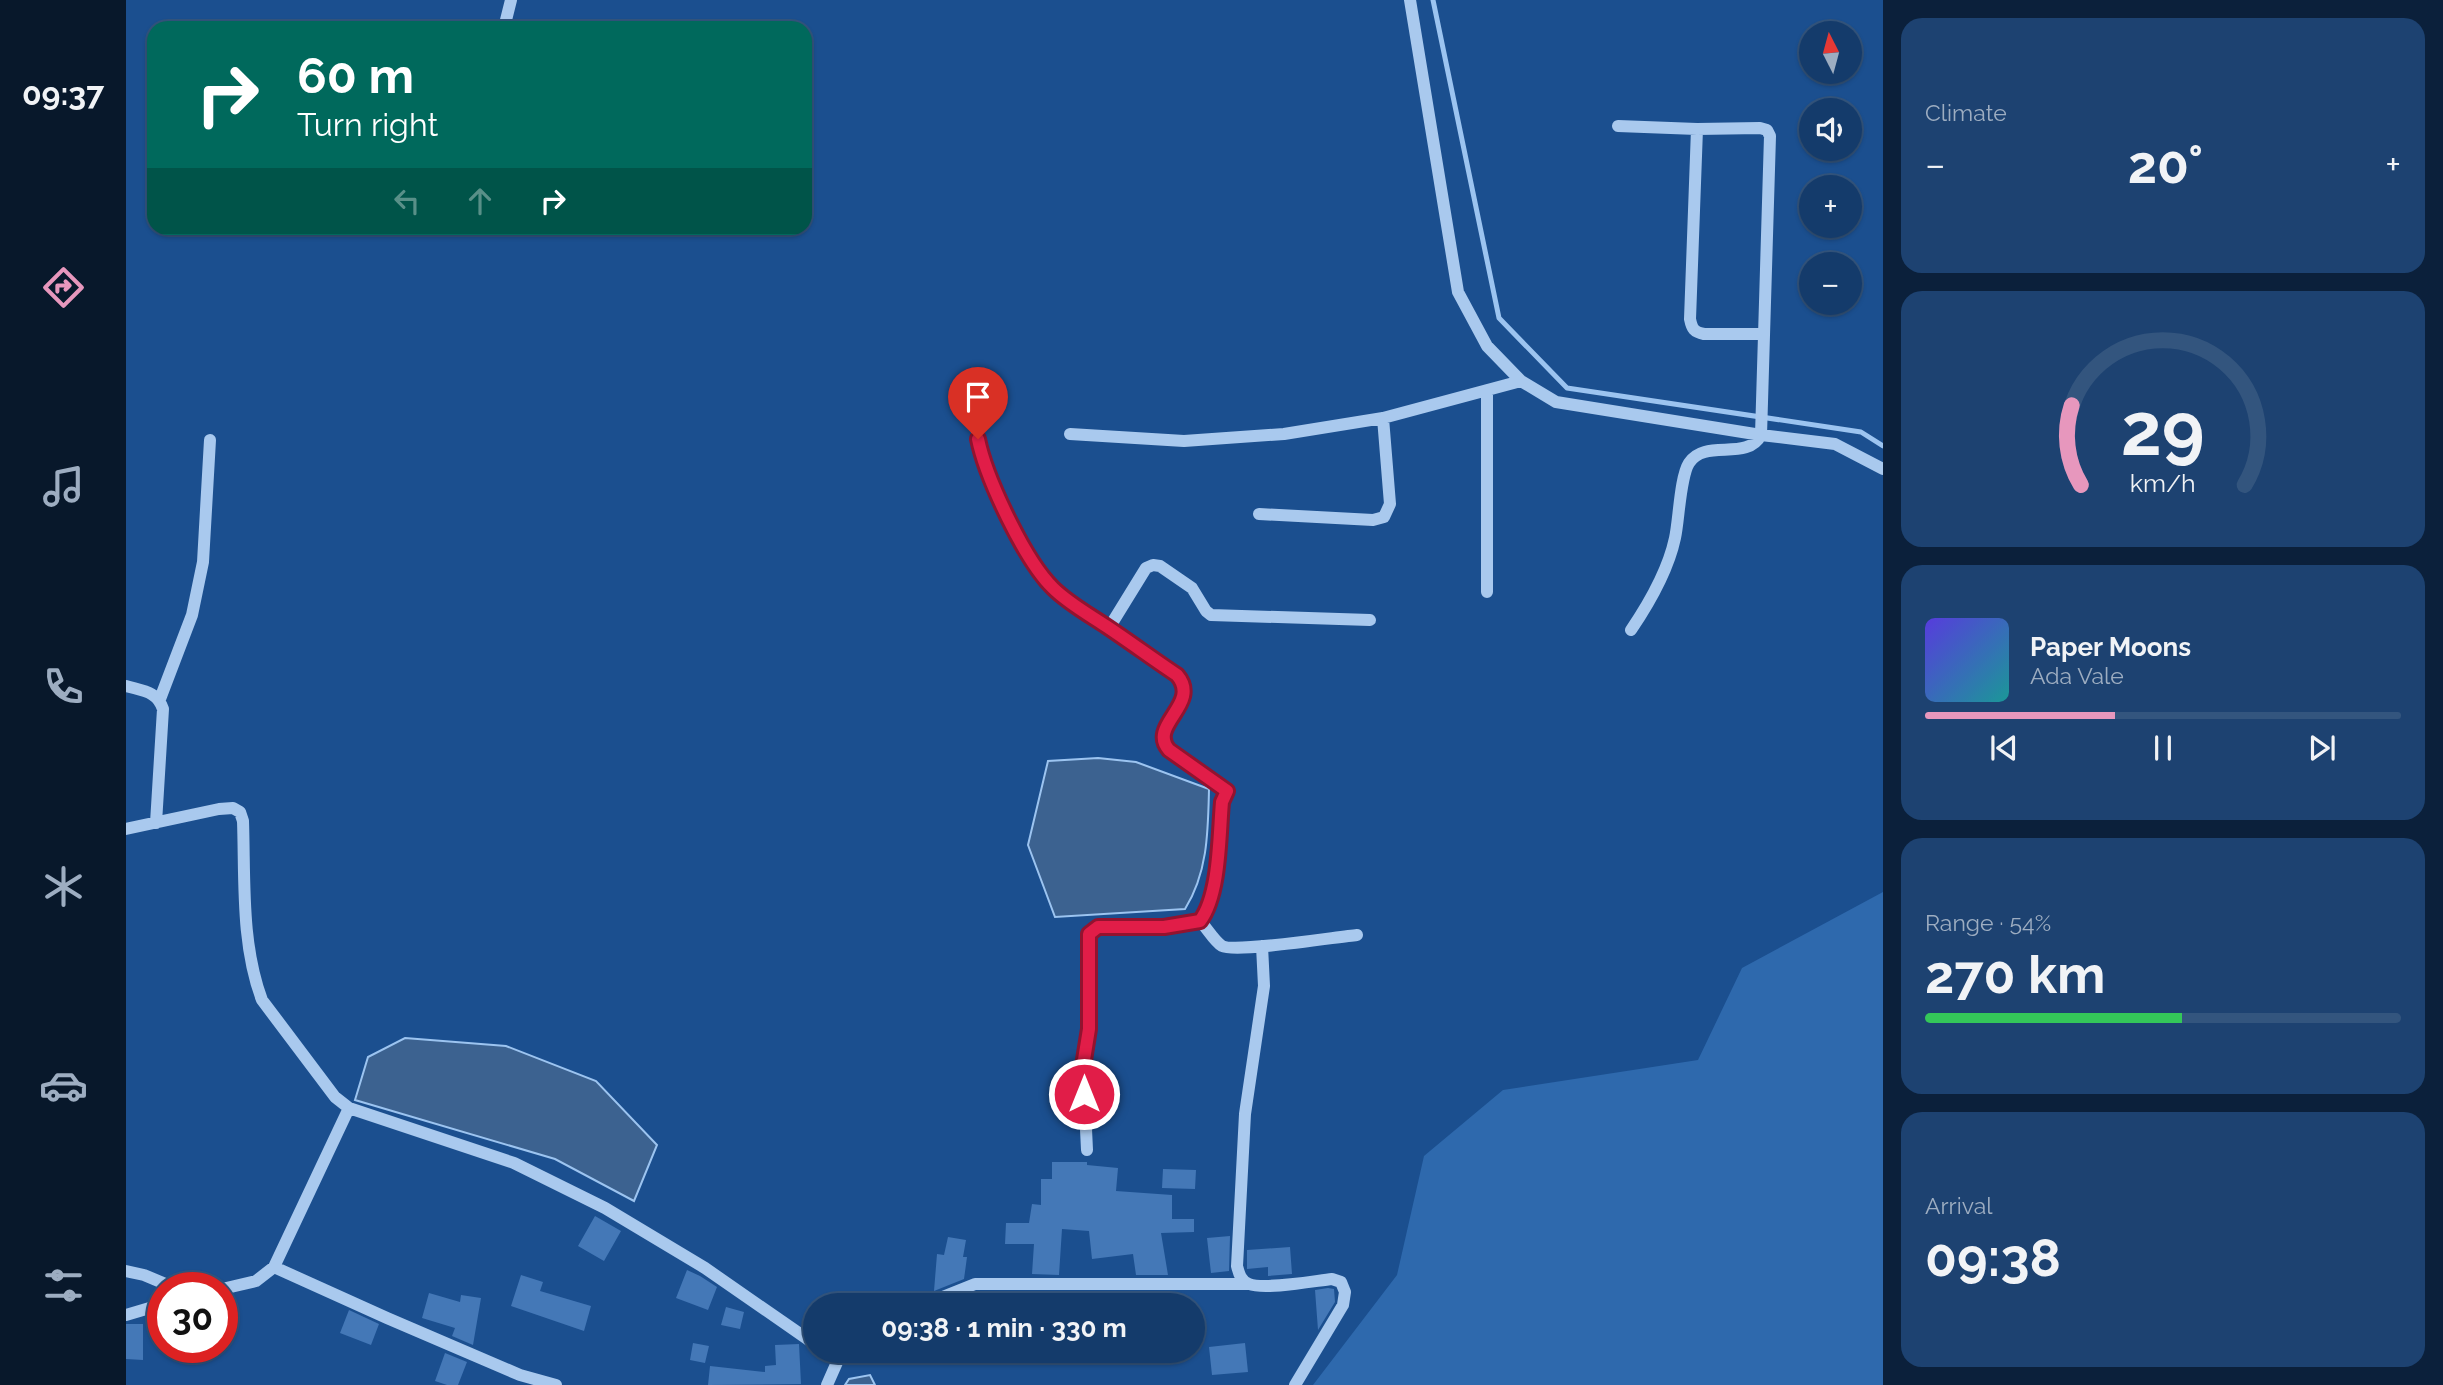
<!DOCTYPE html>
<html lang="en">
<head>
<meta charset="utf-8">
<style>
	body { margin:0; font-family:Raleway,sans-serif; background:#1d4271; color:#f1f3f6; height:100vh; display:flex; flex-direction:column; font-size:26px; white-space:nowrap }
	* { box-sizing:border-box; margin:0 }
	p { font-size:23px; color:#9dadc1 }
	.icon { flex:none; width:38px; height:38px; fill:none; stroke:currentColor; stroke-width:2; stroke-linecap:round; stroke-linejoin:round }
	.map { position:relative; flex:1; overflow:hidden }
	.sheet { display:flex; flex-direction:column; gap:18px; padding:18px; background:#0b203b; width:560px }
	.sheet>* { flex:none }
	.guide { position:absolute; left:21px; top:21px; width:665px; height:214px; border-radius:21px; box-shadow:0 2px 5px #0004,0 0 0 2px #33557e; background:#00695c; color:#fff; overflow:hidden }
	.needle { width:46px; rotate:354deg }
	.tools { position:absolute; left:1673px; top:21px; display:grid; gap:14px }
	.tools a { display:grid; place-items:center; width:63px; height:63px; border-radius:50%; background:#143b6b; box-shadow:0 2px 5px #0004,0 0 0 2px #33557e; font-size:35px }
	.speed { position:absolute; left:21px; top:1272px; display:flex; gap:14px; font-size:35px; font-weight:700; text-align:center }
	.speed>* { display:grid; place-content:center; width:91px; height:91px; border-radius:50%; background:#143b6b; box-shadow:0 2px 5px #0004,0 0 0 2px #33557e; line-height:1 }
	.speed .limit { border:10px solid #d22; background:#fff; color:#111 }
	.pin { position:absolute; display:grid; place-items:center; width:60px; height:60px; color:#fff; margin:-72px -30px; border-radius:50% 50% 50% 0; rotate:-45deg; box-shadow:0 0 7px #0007 }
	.pin .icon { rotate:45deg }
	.me { position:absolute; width:77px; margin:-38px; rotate:0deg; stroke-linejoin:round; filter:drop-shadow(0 0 5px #0008) }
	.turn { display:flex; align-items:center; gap:24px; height:147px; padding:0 35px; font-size:32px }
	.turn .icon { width:91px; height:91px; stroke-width:2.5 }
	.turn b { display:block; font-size:49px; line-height:60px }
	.lanes { display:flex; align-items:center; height:66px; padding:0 35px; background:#0003; justify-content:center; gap:35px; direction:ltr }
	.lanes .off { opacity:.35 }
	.big { font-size:52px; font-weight:700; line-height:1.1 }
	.sheet .card { flex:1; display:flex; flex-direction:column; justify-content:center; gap:10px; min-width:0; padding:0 24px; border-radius:21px; background:#1d4271 }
	.sheet .dial { align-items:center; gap:0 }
	.dial svg { height:182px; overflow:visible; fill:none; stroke:#33557e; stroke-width:7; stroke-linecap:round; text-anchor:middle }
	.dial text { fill:#f1f3f6; stroke:none }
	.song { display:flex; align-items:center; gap:21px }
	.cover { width:84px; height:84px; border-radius:10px; background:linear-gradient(135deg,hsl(250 70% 55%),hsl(180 70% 35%)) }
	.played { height:7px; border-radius:4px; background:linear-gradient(90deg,#e797bd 40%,#33557e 40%) }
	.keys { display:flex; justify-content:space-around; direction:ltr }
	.heat { display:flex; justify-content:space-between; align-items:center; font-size:38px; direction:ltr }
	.charge { height:10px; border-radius:5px; background:linear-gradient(90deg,#34c759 54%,#33557e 0) }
	.trip { position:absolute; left:677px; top:1293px; width:402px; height:70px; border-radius:35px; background:#143b6b; box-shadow:0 2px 5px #0004,0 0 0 2px #33557e; font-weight:700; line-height:70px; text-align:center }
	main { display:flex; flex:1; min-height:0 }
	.tab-bar { display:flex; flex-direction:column; width:126px; justify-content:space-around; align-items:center; background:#08182b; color:#9dadc1 }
	.tab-bar .icon { width:49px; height:49px }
	.tab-bar .on { color:#e797bd }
	.tab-bar b { font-size:32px; color:#f1f3f6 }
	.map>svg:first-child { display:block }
	.green { fill:#2e69ad }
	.water { fill:#3c6290; stroke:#9cc4f0; stroke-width:2 }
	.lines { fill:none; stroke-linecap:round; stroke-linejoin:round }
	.stream { stroke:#9cc4f0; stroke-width:5 }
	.building { fill:#4478b7 }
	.minor { stroke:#a9c9ee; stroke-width:12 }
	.route-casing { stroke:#92132f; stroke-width:18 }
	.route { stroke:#e11d48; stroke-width:12 }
</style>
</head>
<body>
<main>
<nav class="tab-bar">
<b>09:37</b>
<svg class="icon on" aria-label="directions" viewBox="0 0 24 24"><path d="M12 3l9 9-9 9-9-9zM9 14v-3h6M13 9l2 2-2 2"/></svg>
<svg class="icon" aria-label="music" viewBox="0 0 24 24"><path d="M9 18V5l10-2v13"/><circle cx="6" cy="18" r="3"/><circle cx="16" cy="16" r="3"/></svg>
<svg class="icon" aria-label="phone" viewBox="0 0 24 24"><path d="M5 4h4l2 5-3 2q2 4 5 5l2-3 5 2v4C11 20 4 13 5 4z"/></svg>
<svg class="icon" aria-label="climate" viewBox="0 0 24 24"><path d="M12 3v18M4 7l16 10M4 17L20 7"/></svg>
<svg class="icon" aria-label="car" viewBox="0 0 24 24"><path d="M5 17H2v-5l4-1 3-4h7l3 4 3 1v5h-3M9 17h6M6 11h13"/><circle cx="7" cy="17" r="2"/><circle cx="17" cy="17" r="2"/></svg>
<svg class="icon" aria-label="filters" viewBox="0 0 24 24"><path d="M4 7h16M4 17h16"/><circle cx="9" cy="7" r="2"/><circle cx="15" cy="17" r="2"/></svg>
</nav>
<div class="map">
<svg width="1757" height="1385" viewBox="0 0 1757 1385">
	<rect width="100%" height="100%" fill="#1b4f8f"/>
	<!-- green -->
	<path class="green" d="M 1757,892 L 1757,1385 L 1187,1385 L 1271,1275 L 1298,1156 L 1377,1090 L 1572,1060 L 1616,968 Z"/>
	<!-- water -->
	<path class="water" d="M 972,758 L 1010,762 L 1083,789 C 1082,831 1082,872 1059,909 L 929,917 L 902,845 L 922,761 Z
		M 279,1038 L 380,1046 L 470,1081 L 531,1145 L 508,1201 L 429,1159 L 229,1100 L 242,1057 Z
		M 744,1375 L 749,1385 L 719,1385 L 723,1379 Z"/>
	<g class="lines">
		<!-- stream -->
		<path class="stream" d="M 1307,0 L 1373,318 L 1441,388 L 1735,432 L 1757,446"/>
	</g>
	<!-- building -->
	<path class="building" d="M 926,1162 L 961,1162 L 961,1165 L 992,1168 L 990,1191 L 1046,1195 L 1046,1219 L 1068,1219 L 1068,1232 L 1035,1233 L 1042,1275 L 1010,1275 L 1007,1254 L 966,1259 L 963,1231 L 936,1229 L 933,1275 L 906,1274 L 908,1244 L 879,1244 L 880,1223 L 903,1223 L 906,1204 L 915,1205 L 915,1179 L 926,1179 Z
		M 1037,1169 L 1070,1170 L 1069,1189 L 1036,1188 Z
		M 469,1216 L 495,1231 L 478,1261 L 452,1246 Z
		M 1104,1236 L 1103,1271 L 1085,1273 L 1081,1238 Z
		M 822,1237 L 840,1240 L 837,1257 L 841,1257 L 838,1279 L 808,1291 L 811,1254 L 818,1255 Z
		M 1164,1247 L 1166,1274 L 1142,1276 L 1142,1267 L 1121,1269 L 1121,1250 Z
		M 561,1270 L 574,1276 L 591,1287 L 582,1310 L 550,1298 Z
		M 395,1275 L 417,1282 L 414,1291 L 465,1306 L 458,1331 L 385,1306 Z
		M 1202,1288 L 1208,1289 L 1209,1302 L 1192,1330 L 1189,1290 Z
		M 303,1293 L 334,1302 L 335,1295 L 355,1298 L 347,1345 L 326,1336 L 329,1328 L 296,1318 Z
		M 600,1307 L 618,1312 L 614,1329 L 595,1325 Z
		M 223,1310 L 253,1324 L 245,1345 L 214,1333 Z
		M 0,1324 L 17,1324 L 17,1360 L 0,1359 Z
		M 567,1343 L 583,1346 L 579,1363 L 564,1360 Z
		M 1119,1343 L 1122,1372 L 1086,1375 L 1083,1347 Z
		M 673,1344 L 675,1384 L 582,1385 L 584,1366 L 639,1372 L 639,1366 L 650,1365 L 649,1345 Z
		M 319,1353 L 341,1362 L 332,1385 L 321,1385 L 309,1381 Z"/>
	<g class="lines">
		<!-- minor -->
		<path class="minor" d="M 1284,0 L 1332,292 L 1361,346 L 1395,381 L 1430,402 L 1635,435 L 1709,444 L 1757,469
			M 378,28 L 385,0
			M 1492,126 L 1571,129 L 1634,128 L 1641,130 L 1644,136 L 1635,435 C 1621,462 1579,438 1563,463 C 1554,477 1553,520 1549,538 C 1542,571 1524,602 1505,630
			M 1571,129 L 1564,319 C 1566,329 1568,332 1578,334 L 1638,334
			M 1361,391 L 1361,592
			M 849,419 L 856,459 L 863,477 L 900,551 L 919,579 L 950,607 L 1051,675 C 1076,704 1021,725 1043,750 L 1101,791 L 1096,802 C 1093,833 1092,897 1074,921 L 1038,927 L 972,927 L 963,934 L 963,1029 L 957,1066 L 961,1150
			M 944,434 L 1058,441 L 1158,434 L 1257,418 L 1395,381
			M 1133,514 L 1247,520 L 1258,517 L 1264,504 L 1257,418
			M 983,628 L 1020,568 L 1027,565 L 1034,566 L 1066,588 L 1080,611 L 1085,615 L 1244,620
			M 0,686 C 17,691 31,691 37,709 L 30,823
			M 34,699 L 66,615 L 77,562 L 84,440
			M 0,829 L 93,809 L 107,808 L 114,812 L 117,821 C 119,881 115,944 136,1000 L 209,1097 L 223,1108 L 388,1163 L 479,1208 L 579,1268 L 690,1345
			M 1074,921 C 1081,928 1088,941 1096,946 C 1110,953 1210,937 1231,935
			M 1136,946 L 1138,986 L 1119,1114 L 1111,1266 C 1113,1274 1115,1281 1123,1284 C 1139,1290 1188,1281 1206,1279 L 1215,1282 L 1219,1292 L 1217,1305 L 1169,1385
			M 148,1267 L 261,1318 L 394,1375 L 430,1385
			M 0,1271 L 18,1275 L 49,1288
			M 96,1289 L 130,1281 L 148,1267 L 223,1108
			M 794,1306 L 849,1284 L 1122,1284
			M 0,1315 L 37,1304
			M 699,1351 L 712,1360
			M 701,1385 L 712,1360 L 724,1351"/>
	</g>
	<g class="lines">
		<!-- route casing -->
		<g class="route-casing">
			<path id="route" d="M 852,439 C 860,478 899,561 927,588 C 942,603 962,614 980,626 C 1004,642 1027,659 1051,675 C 1076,704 1021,725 1043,750 L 1101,791 L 1096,802 C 1093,835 1094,895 1074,921 L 1038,927 L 972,927 L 963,934 L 963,1029 L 957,1066 L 958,1094"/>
		</g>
		<!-- route -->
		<use href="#route" class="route"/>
	</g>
</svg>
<div class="tools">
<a><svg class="needle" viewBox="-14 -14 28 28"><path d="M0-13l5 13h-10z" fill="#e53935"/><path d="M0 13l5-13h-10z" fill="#9dadc1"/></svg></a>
<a><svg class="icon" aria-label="sound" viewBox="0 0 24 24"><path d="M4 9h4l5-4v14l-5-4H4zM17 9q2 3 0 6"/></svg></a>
<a>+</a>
<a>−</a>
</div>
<div class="speed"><div class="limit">30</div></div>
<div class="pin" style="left:852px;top:439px;background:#d93025"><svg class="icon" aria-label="arrive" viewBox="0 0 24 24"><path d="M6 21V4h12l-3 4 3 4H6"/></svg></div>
<svg class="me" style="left:958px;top:1094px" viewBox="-20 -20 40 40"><circle r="17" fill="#e11d48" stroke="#fff" stroke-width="3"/><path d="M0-11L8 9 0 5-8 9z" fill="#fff"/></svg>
<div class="trip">09:38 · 1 min · 330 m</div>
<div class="guide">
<div class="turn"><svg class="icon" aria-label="right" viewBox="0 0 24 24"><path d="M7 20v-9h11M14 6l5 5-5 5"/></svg><div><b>60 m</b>Turn right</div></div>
<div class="lanes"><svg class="icon off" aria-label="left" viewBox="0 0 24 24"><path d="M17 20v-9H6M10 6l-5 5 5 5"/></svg><svg class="icon off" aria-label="ahead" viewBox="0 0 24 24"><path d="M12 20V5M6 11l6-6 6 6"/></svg><svg class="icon" aria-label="right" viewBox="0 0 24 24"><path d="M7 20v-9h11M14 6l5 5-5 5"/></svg></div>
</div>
</div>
<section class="sheet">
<div class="card"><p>Climate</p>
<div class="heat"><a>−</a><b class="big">20°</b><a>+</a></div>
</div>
<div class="card dial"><svg viewBox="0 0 100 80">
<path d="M14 69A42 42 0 1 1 86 69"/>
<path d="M14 69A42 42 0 0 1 10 34" stroke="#e797bd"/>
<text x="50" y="56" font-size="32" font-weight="700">29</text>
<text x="50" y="72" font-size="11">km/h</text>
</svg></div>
<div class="card">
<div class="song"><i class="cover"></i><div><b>Paper Moons</b><p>Ada Vale</p></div></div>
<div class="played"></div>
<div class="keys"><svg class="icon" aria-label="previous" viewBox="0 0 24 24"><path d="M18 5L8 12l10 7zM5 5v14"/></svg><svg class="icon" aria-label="pause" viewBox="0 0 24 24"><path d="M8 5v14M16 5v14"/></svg><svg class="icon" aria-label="next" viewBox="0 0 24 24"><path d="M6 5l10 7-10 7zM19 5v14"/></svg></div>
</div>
<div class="card"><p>Range · 54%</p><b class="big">270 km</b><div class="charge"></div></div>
<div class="card"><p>Arrival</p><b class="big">09:38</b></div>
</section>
</main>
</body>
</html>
